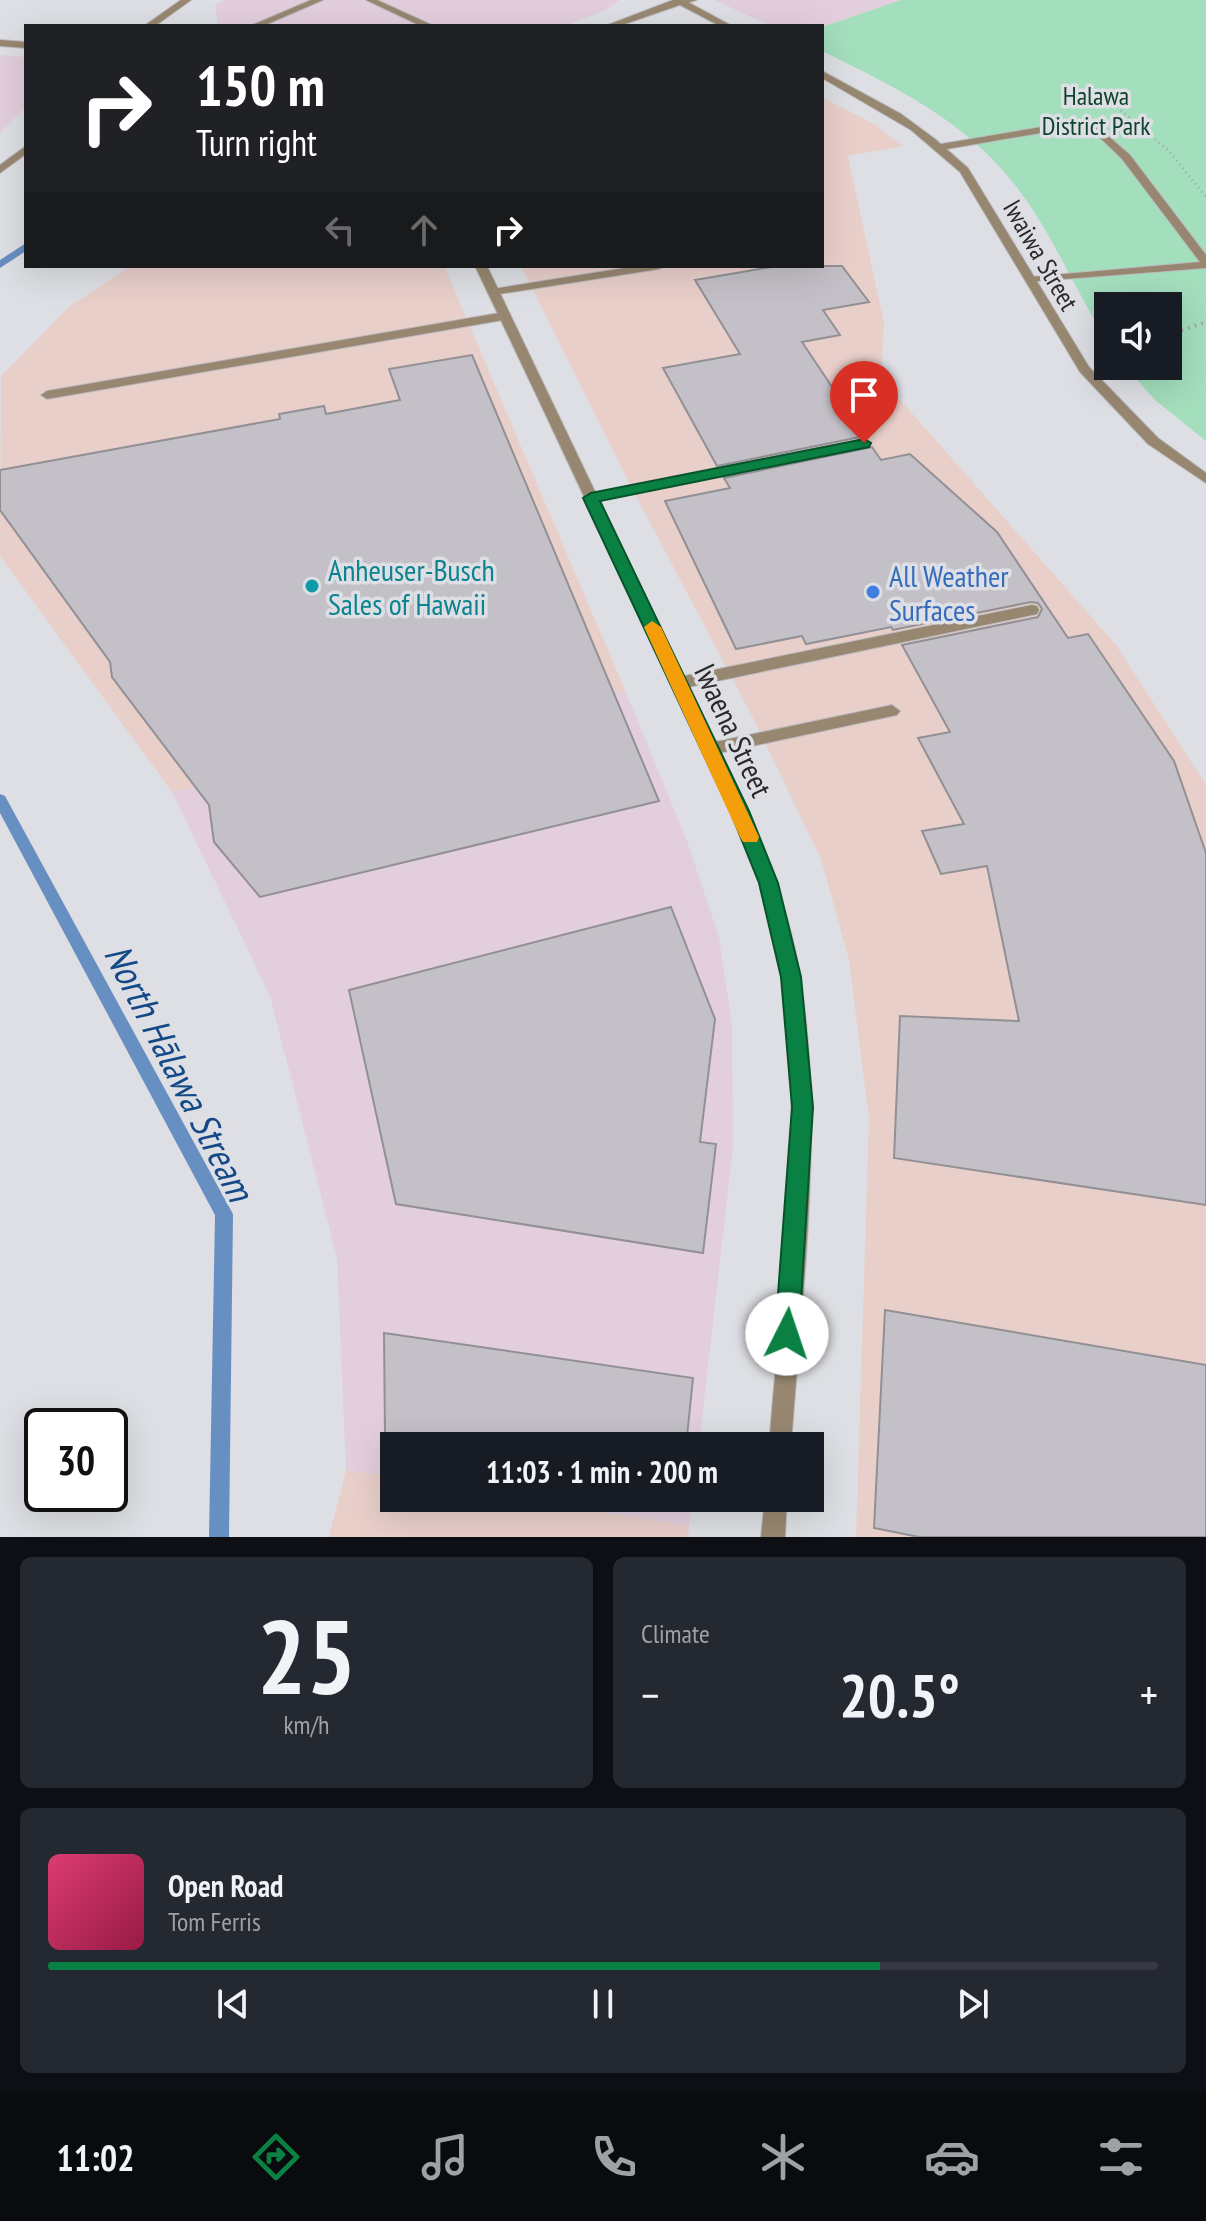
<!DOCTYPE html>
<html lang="en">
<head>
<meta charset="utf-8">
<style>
	body { margin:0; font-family:"PT Sans Narrow",sans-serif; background:#242831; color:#f1f3f6; height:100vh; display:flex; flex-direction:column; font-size:30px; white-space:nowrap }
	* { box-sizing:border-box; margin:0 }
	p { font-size:26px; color:#9ea1a6 }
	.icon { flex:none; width:44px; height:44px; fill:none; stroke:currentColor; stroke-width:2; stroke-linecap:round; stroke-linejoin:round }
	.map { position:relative; height:1537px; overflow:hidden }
	.sheet { display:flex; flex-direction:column; gap:20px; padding:20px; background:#0d0f14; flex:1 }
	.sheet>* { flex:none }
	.banner { position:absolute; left:24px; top:24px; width:800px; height:244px; border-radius:0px; box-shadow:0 8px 32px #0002; background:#202124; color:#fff; overflow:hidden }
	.controls { position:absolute; left:1094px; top:292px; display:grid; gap:16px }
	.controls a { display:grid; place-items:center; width:88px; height:88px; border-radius:0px; background:#171b24; box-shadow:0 8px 32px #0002; font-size:40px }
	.speed { position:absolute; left:24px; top:1408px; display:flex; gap:16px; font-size:40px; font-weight:700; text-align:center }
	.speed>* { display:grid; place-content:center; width:104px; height:104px; border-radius:50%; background:#171b24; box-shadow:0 8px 32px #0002; line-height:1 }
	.speed .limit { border:4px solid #111; border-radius:12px; background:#fff; color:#111 }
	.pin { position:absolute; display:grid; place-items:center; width:68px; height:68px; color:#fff; margin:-82px -34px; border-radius:50% 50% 50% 0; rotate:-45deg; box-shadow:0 0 8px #0007 }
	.pin .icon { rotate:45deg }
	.me { position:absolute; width:88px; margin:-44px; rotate:4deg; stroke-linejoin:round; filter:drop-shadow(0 0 6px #0008) }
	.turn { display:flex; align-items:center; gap:28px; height:168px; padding:0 40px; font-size:36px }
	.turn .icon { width:104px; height:104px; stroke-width:2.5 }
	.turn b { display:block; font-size:56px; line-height:68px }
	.lanes { display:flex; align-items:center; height:76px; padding:0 40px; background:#0003; justify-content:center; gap:40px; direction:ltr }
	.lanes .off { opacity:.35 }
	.big { font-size:60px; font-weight:600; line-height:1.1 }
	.sheet .widget { flex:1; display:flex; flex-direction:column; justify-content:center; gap:12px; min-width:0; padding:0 28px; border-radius:12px; background:#242831 }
	.sheet .dial { align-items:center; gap:0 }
	.dial b { font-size:104px; line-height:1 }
	.song { display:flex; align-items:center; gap:24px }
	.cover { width:96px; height:96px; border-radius:12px; background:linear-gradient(135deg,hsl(340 70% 55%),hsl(340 70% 35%)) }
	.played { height:8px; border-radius:4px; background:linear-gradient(90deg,#0b8043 75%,#363941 75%) }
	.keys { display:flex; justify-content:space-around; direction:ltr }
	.heat { display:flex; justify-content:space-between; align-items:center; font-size:44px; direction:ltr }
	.sheet .tiles { flex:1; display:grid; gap:20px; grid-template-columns:1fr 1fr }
	.widget:last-child { grid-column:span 2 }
	.trip { position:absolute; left:380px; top:1432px; width:444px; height:80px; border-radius:0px; background:#171b24; box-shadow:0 8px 32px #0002; font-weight:600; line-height:80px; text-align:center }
	.tabs { display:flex; height:128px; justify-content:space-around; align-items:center; background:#090b0e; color:#9ea1a6 }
	.tabs .icon { width:56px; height:56px }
	.tabs .current { color:#0b8043 }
	.tabs b { font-size:36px; color:#f1f3f6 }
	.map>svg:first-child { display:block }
	.commercial { fill:#e3cedd }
	.industrial { fill:#e9cfca }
	.green { fill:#a3debd }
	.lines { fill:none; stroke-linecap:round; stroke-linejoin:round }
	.stream { fill:#688fc1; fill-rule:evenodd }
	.building { fill:#c3c1c7; stroke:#929095; stroke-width:2 }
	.service-casing { stroke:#babbbf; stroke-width:2 }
	.minor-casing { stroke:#babbbf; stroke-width:2 }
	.tertiary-casing { stroke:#babbbf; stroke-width:2 }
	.path-far1 { stroke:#a5a6aa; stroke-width:3; stroke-dasharray:1 4; stroke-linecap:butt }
	.path { stroke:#a5a6aa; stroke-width:4; stroke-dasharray:2 5; stroke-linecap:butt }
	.service { fill:#988770; fill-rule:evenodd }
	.minor { fill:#988770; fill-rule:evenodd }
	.tertiary { fill:#988770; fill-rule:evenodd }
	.route { fill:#0b8043; stroke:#07532c; stroke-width:2 }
	.slow { fill:#f59e0b }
	.culture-dot { fill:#0f9aa8; stroke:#dedfe4; stroke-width:3 }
	.shop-dot { fill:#3f7fe0; stroke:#dedfe4; stroke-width:3 }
	.labels { text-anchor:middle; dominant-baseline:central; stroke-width:7; stroke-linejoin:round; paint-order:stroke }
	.far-park-label { font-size:26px; fill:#0e442c; stroke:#dedfe4 }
	.far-street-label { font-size:26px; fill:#29292b; stroke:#dedfe4 }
	.culture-label { font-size:30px; fill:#0d838f; stroke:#dedfe4; text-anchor:start }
	.shop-label { font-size:30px; fill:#366cbe; stroke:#dedfe4; text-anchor:start }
	.street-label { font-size:30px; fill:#29292b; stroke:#dedfe4 }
	.near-water-label { font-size:38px; font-style:italic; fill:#134986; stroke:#dedfe4 }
</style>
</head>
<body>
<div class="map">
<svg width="1206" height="1537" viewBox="0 0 1206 1537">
	<rect width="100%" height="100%" fill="#dedfe4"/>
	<!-- commercial -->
	<path class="commercial" d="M 224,0 L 620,0 L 606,10 L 565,26 L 218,26 L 215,5 Z
		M 714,0 L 901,0 L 822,27 L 771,26 Z
		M 0,55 L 26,57 L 26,107 L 0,133 Z
		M 625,690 L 687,841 L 719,937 L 732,1025 L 733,1146 L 699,1446 L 394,1446 L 394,1478 L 346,1470 L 337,1258 L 270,996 L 172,792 Z
		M 516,1498 L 693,1498 L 689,1526 Z"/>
	<!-- industrial -->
	<path class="industrial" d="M 822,97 L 874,124 L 903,146 L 848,156 L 884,323 L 881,378 L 1116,645 L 1206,785 L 1206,1537 L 856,1537 L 869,1119 L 849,960 L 821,859 L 752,716 L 627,479 L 521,266 L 822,266 Z
		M 131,266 L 444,266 L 625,690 L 172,792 L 0,556 L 1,376 L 70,306 Z
		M 346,1470 L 394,1478 L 394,1498 L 516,1498 L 689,1526 L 688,1537 L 329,1537 Z"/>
	<!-- green -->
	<path class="green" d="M 901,0 L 1206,0 L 1206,441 L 1155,400 L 1125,366 L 1168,366 L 1168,306 L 1108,306 L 1108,342 C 1075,291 1052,232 1015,185 C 965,120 893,86 822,51 L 822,27 Z"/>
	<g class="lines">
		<!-- stream -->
		<path class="stream" d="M 26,243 L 26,251 L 0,268 L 0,260 Z
			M 0,794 L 5,796 L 233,1214 L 229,1537 L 209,1537 L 215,1215 L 0,813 Z"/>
	</g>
	<!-- building -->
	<path class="building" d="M 777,266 L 842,266 L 869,302 L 823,310 L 840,335 L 802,342 L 865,436 L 717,466 L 663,368 L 740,354 L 695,280 Z
		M 472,355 L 659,801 L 260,897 L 214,842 L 209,805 L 112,677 L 110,662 L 0,510 L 0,470 L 280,419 L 279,414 L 324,406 L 326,414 L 400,400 L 389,369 Z
		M 872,447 L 881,460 L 910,454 L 997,532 L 1068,638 L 1088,634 L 1174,761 L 1206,853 L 1206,1205 L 894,1158 L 900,1016 L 1019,1021 L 987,866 L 941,874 L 922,831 L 964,824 L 918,738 L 950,732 L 902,645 L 1038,617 L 1042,609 L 1038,603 L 1031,602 L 893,630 L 891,627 L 806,644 L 802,636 L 736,649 L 665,501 L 730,488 L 724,478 Z
		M 671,907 L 715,1019 L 700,1142 L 716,1144 L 703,1253 L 396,1204 L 349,990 Z
		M 885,1310 L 1206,1365 L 1206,1537 L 919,1537 L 874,1528 Z
		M 384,1333 L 693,1378 L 686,1446 L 453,1446 L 385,1436 Z"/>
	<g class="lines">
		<!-- service casing -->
		<g class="service-casing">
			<path id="service" d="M 311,0 L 323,0 L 263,26 L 250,26 Z
				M 366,0 L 377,0 L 434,26 L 421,26 Z
				M 677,0 L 697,0 L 680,5 L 676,2 Z
				M 0,40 L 26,42 L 26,48 L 0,46 Z
				M 1089,119 L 1130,155 L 1206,255 L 1206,268 L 1026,282 L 1026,278 L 1030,277 L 1200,262 L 1122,159 L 1087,125 L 941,150 L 936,147 L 941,144 Z
				M 637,266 L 665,266 L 659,269 L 493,295 L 487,292 L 493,289 Z
				M 505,312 L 511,316 L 509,319 L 47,399 L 41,395 L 47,391 Z
				M 864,439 L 871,443 L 869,446 L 591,502 L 584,498 L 591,494 Z
				M 1032,605 L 1037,606 L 1039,610 L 1037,614 L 679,689 L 671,683 L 679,677 Z
				M 892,705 L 900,711 L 897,715 L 710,755 L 702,749 L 710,743 Z"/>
		</g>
		<!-- minor casing -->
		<g class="minor-casing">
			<path id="minor" d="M 673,0 L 684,0 L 732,26 L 720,26 L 680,5 L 619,26 L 605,26 Z
				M 822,71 L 901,114 L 935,139 L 968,168 L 1089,367 L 1158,438 L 1206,473 L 1206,483 L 1148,444 L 1080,372 L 960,172 L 911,130 L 822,78 Z
				M 475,266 L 487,266 L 748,811 C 767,858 786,905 796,955 C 827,1107 802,1291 791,1446 L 769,1446 C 781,1286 808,1118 779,959 C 760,854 707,758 662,663 C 600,530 538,398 475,266 Z
				M 765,1498 L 787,1498 L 785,1537 L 761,1537 Z"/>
		</g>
		<!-- tertiary casing -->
		<g class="tertiary-casing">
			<path id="tertiary" d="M 181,0 L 191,0 L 155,26 L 144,26 Z
				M 26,146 L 26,154 L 0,173 L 0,165 Z"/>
		</g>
		<!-- path-far1 -->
		<path class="path-far1" d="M 1117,107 L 1169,151 L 1206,197"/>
		<!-- path -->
		<path class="path" d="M 1168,335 L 1206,322"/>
		<!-- service -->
		<use href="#service" class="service"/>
		<!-- minor -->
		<use href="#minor" class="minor"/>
		<!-- tertiary -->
		<use href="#tertiary" class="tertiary"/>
	</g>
	<!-- route -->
	<path class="route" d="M 864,439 L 871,443 L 869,447 L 600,501 L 749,811 L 778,883 L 801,977 L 813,1107 L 799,1334 L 796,1343 L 787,1346 L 779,1343 L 775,1334 L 792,1107 L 781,977 L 759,883 L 730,811 L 583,498 L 591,493 Z"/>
	<!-- slow -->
	<path class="slow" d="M 652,621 L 661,627 L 759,837 L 757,842 L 743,842 L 740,837 L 644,627 Z"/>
	<!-- markers -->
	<circle class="culture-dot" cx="312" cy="586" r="8"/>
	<circle class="shop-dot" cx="873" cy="592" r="8"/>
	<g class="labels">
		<!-- far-park labels -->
		<g class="far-park-label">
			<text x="1096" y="95">Halawa<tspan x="1096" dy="30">District Park</tspan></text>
		</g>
		<!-- far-street labels -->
		<g class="far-street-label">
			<text transform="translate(1041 255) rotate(60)">Iwaiwa Street</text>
		</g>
		<!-- culture labels -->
		<g class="culture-label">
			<text x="328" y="569">Anheuser-Busch<tspan x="328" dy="34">Sales of Hawaii</tspan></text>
		</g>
		<!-- shop labels -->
		<g class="shop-label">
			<text x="889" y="575">All Weather<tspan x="889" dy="34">Surfaces</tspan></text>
		</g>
		<!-- street labels -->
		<g class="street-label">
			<text transform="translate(734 730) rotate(65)">Iwaena Street</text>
		</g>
		<!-- near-water labels -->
		<g class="near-water-label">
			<text transform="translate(180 1072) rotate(63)">North Hālawa Stream</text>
		</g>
	</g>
</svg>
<div class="controls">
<a><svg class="icon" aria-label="sound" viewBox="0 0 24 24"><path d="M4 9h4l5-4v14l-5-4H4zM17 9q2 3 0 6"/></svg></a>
</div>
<div class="speed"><div class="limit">30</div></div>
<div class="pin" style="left:864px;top:443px;background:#d93025"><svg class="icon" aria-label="arrive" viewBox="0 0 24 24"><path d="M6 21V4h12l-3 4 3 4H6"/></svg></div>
<svg class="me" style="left:787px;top:1334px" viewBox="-20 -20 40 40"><circle r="19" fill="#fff"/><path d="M0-13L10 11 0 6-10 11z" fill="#0b8043"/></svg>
<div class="trip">11:03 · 1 min · 200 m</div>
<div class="banner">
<div class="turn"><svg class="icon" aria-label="right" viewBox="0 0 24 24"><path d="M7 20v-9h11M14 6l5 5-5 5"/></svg><div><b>150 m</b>Turn right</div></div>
<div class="lanes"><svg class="icon off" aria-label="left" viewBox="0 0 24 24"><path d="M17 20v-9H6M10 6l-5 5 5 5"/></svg><svg class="icon off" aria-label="ahead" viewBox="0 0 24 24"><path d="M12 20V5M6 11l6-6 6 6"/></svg><svg class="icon" aria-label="right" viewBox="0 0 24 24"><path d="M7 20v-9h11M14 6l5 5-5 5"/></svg></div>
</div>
</div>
<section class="sheet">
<div class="tiles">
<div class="widget dial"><b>25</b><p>km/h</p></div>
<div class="widget"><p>Climate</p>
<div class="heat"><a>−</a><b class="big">20.5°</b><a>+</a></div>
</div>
<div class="widget">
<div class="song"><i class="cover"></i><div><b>Open Road</b><p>Tom Ferris</p></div></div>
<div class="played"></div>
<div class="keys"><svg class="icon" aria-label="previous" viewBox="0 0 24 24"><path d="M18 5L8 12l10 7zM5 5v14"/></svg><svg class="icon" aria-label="pause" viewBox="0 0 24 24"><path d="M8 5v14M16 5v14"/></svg><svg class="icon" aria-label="next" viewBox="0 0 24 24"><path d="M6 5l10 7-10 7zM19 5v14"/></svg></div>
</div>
</div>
</section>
<nav class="tabs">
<b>11:02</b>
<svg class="icon current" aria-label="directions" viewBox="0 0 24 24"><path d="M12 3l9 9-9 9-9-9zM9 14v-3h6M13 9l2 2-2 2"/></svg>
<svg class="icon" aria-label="music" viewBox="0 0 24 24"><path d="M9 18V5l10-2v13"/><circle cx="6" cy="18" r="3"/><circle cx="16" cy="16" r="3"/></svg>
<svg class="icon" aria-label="phone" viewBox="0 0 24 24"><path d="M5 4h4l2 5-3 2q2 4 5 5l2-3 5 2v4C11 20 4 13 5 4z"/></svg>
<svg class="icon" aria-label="climate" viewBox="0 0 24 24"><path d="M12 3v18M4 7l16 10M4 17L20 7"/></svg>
<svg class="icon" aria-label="car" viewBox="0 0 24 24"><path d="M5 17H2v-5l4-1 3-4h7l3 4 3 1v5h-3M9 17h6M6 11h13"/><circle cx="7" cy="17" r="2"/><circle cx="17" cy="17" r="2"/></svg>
<svg class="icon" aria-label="filters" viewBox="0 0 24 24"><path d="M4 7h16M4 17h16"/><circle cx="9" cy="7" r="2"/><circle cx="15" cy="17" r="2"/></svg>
</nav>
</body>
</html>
